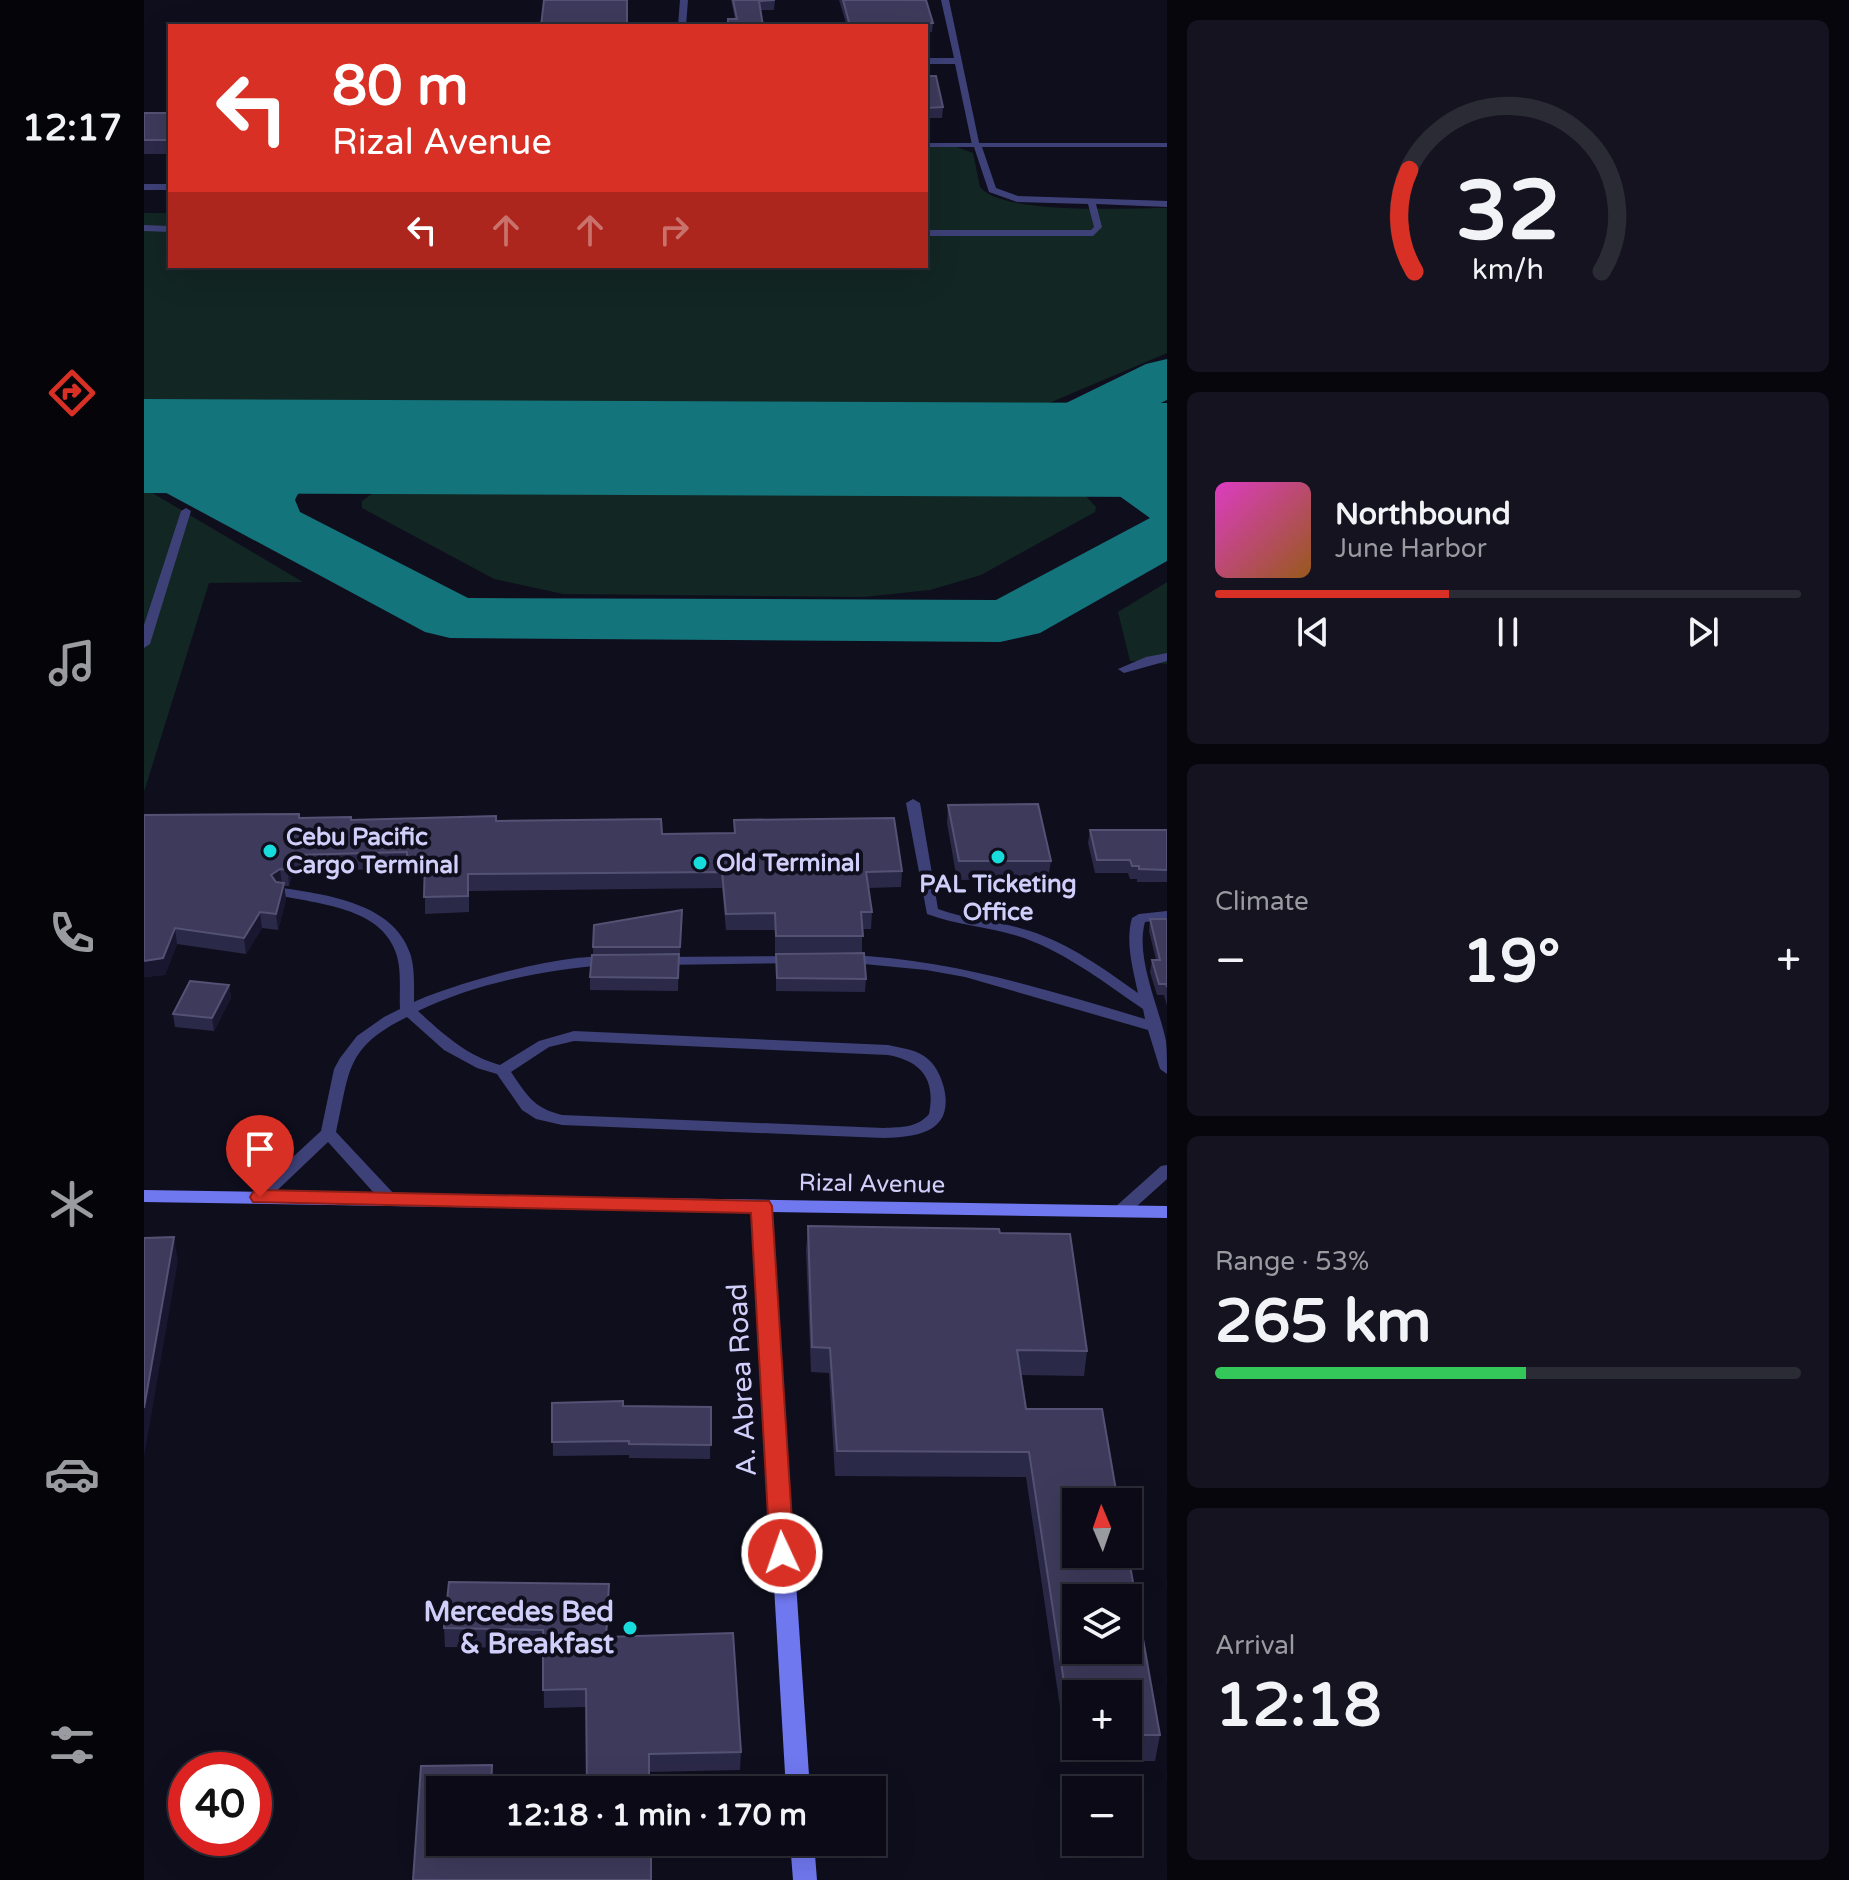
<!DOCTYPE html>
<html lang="en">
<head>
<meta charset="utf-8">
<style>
	body { margin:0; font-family:"Varela Round",sans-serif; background:#14131f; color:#f1f3f6; height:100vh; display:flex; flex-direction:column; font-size:30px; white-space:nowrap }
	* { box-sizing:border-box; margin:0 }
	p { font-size:26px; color:#9a9aa1 }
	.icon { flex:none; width:44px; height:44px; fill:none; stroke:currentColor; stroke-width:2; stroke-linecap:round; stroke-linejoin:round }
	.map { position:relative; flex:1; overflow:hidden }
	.panel { display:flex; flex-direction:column; gap:20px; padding:20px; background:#06060c; width:682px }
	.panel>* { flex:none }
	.top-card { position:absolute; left:24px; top:24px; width:760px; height:244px; border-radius:0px; box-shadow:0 8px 32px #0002,0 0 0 2px #2b2b35; background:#d93025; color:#fff; overflow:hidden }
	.needle { width:52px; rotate:358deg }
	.controls { position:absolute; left:918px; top:1488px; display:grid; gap:16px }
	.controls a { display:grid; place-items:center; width:80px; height:80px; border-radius:0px; background:#0b0a16; box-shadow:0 8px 32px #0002,0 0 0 2px #2b2b35; font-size:40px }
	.speed { position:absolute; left:24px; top:1752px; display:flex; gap:16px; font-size:40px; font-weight:700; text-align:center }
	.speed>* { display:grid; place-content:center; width:104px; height:104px; border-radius:50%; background:#0b0a16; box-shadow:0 8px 32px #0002,0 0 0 2px #2b2b35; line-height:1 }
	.speed .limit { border:12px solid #d22; background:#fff; color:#111 }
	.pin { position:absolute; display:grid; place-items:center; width:68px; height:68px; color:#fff; margin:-82px -34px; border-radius:50% 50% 50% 0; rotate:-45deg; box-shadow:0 0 8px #0007 }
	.pin .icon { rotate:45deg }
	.me { position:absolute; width:88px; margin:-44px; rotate:357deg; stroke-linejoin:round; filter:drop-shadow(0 0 6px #0008) }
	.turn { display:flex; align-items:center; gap:28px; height:168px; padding:0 32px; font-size:36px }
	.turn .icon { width:104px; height:104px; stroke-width:2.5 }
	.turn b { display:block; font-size:56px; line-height:68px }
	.lanes { display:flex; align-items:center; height:76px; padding:0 32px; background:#0003; justify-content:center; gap:40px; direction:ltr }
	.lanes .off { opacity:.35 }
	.big { font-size:60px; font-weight:700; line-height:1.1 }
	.panel .widget { flex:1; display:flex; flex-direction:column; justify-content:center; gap:12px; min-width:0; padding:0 28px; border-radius:12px; background:#14131f }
	.panel .dial { align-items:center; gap:0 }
	.dial svg { height:208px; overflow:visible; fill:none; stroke:#2b2b35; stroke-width:7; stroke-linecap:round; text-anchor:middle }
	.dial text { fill:#f1f3f6; stroke:none }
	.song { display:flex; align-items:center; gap:24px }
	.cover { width:96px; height:96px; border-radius:12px; background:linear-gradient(135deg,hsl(310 70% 55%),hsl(30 70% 35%)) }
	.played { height:8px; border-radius:4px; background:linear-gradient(90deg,#d93025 40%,#2b2b35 40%) }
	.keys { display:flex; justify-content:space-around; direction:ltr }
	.heat { display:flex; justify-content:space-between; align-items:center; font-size:44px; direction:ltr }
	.charge { height:12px; border-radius:6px; background:linear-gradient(90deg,#34c759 53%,#2b2b35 0) }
	.trip { position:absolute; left:282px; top:1776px; width:460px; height:80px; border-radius:0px; background:#0b0a16; box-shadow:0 8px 32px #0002,0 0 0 2px #2b2b35; font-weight:700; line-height:80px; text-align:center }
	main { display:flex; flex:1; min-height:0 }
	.dock { display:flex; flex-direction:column; width:144px; justify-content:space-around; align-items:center; background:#040409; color:#9a9aa1 }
	.dock .icon { width:56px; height:56px }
	.dock .on { color:#d93025 }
	.dock b { font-size:36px; color:#f1f3f6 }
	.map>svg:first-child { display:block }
	.green { fill:#122623 }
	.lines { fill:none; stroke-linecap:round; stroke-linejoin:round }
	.taxiway { fill:#14747c; fill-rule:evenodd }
	.runway { fill:#14747c; fill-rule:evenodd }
	.lane { fill:#3e4177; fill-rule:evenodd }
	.street { fill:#3e4177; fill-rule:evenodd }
	.secondary { fill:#7078ef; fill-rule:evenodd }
	.wall { fill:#2b2948; fill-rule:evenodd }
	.shaded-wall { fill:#19162f }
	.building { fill:#3d3a5b; stroke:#545274; stroke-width:2; fill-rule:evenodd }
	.route { fill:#d93025; stroke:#8d1f18; stroke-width:2 }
	.poi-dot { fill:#18dbdc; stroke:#0f0e1d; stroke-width:3 }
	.labels { text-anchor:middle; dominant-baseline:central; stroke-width:8; stroke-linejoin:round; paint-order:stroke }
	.poi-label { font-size:24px; font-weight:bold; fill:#d0cffa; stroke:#0f0e1d; text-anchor:start }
	.street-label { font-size:24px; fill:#d0cffa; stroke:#0f0e1d }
	.near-street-label { font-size:28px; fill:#d0cffa; stroke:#0f0e1d }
	.near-poi-label { font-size:28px; font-weight:bold; fill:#d0cffa; stroke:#0f0e1d; text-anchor:end }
</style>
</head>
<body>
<main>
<nav class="dock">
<b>12:17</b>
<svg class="icon on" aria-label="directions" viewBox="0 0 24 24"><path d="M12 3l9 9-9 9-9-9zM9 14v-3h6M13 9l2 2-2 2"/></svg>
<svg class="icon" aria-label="music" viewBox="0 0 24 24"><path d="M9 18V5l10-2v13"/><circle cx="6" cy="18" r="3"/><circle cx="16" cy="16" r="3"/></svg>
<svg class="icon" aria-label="phone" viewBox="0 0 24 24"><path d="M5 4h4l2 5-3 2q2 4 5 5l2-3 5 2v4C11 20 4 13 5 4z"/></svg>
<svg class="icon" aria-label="climate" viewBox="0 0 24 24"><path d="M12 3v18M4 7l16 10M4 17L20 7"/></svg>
<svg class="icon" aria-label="car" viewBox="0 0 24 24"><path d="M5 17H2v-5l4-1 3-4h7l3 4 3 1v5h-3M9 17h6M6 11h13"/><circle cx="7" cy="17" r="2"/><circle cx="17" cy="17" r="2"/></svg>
<svg class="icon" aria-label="filters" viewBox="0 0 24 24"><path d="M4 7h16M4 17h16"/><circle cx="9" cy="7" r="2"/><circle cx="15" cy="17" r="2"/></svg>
</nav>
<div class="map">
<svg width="1023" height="1880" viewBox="0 0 1023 1880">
	<rect width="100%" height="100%" fill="#0f0e1d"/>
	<!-- green -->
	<path class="green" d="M 782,146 L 810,146 L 829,153 L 836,187 C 858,215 986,208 1023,208 L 1023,353 L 884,412 L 0,410 L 0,213 L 26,213 L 26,266 L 782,266 Z
		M 270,485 L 909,488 L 940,494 L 952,507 L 951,512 L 837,575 L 786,590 L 719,597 L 419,594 L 350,579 L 218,508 L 218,501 L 233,490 Z
		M 0,488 L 159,582 L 65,583 L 0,792 Z
		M 1023,582 L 1023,664 L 986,661 L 974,612 Z"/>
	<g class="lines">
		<!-- taxiway -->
		<path class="taxiway" d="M 1023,359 L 1023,400 L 937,441 L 987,454 L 1023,470 L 1023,561 L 896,633 L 856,642 L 306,638 L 281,632 L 0,481 L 0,437 L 22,443 L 95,480 C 109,458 139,432 166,429 C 174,428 183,432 191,434 L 200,447 C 186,467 161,477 151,500 L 156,512 L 324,598 L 852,600 L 1006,518 L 974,495 L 942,481 L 875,463 L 858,468 L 836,462 L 827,449 L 836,436 L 916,406 L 1002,364 Z"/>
		<!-- runway -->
		<path class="runway" d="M 0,399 L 1023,403 L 1023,497 L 0,493 Z"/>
		<!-- lane -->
		<path class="lane" d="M 782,143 L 1023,143 L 1023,147 L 838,147 L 852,188 L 874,196 L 1023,201 L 1023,207 L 952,204 L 958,227 L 949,236 L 782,236 L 782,230 L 947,230 L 950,227 L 944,204 L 873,202 L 845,192 L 830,147 L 782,147 Z
			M 0,184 L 26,184 L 26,190 L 0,190 Z
			M 0,225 L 26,226 L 26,232 L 0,231 Z
			M 42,508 L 47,511 L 6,644 L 0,648 L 0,625 L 37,511 Z
			M 1023,653 L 1023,661 L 980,673 L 974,669 L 1002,657 Z
			M 769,799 L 776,803 L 794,909 C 824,920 856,921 886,931 C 926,944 960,969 994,993 C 989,969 981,942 988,918 L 995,914 L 1023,911 L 1023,919 L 1001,922 C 991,957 1015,1007 1022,1041 C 1023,1052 1023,1063 1023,1074 L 1016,1069 L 1004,1030 L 821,977 L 782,970 L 699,962 L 697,959 L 699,956 L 704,955 C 807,959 903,990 1001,1019 L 999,1009 C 961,983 924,954 880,938 C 849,927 815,926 783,914 L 762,803 Z
			M 139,888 C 183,895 249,903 266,953 C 271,968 270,986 270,1002 C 309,984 427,950 468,958 L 470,961 L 468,964 L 463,965 C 399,970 332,983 274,1011 C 299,1034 323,1056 356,1065 L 395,1041 L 430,1031 L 744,1045 C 756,1048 770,1049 780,1056 C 791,1063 797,1076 800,1088 C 810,1132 774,1137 740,1138 L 418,1125 L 392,1119 L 378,1110 L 353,1074 L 333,1068 L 300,1050 L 263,1017 C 200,1048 206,1072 192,1132 L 251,1195 L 253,1199 L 251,1203 L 239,1203 L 184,1142 L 122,1201 L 110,1201 L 108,1197 L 110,1193 L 177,1131 L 190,1069 L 196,1058 L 213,1036 L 240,1017 L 256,1009 C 255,991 258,971 252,953 C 237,907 173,904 134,895 L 132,892 ZM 430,1041 L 744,1055 C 777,1061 792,1079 785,1114 C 773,1128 757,1127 740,1128 L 418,1115 C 389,1108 383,1095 367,1072 L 405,1047 Z
			M 651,956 L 656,957 L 658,960 L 656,963 L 516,965 L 509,961 L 516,957 Z
			M 1023,1165 L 1023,1179 L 982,1216 L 970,1216 L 968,1212 L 970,1208 L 1017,1166 Z"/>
		<!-- street -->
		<path class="street" d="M 536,0 L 544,0 L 542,26 L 534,26 Z
			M 797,0 L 805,0 L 836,147 L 828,145 L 811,64 L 782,64 L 782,58 L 810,58 Z"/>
		<!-- secondary -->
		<path class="secondary" d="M 0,1190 L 1023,1206 L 1023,1218 L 627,1212 L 666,1790 L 642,1790 L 608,1212 L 0,1202 Z
			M 646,1842 L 670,1842 L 673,1880 L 649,1880 Z"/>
	</g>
	<!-- wall -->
	<path class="wall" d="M 587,0 L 631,0 L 630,10 L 616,10 L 619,26 L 583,26 L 584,19 L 591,19 Z
		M 695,0 L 782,0 L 789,23 L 788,32 L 782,33 L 782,26 L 703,26 Z
		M 782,56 L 785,76 L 799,107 L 798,118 L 782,118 Z
		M 0,113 L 26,113 L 26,154 L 0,154 Z
		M 804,805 L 907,861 L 904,879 L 813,880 L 803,823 Z
		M 0,815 L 155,818 L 207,817 L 208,820 L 352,821 L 518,834 L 590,833 L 590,820 L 758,871 L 757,887 L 724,888 L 728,912 L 727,929 L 718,929 L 718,952 L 631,953 L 631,930 L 582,930 L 578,888 L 325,891 L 325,912 L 281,914 L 281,876 L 264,876 L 263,868 L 149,872 L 145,886 L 140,886 L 142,900 L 134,930 L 118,928 L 102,954 L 33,944 L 21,975 L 0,977 Z
		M 946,830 L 1023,830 L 1023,882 L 993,882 L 993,879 L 986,879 L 984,873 L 951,873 L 944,843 Z
		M 538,910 L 536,953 L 449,954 L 449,947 Z
		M 1006,919 L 1023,919 L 1023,1006 L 1020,995 L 1013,995 L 1006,972 L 1008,960 L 1012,960 L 1005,931 Z
		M 535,954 L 534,991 L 446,990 L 446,977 Z
		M 632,954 L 722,979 L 721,992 L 632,991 Z
		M 85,985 L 87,998 L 70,1031 L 31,1027 L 29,1014 Z
		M 664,1226 L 856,1233 L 943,1351 L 940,1376 L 877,1375 L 882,1409 L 1016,1735 L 1011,1761 L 924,1761 L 882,1477 L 691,1476 L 685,1373 L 667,1372 L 662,1251 ZM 932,1694 L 984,1694 L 984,1746 L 932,1746 Z
		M 408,1403 L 479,1406 L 567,1407 L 566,1459 L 485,1458 L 485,1455 L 409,1456 Z
		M 465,1602 L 463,1637 L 597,1752 L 596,1770 L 505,1772 L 442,1707 L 400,1708 L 399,1648 L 301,1647 L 300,1628 Z"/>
	<!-- shaded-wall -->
	<path class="shaded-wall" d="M 148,855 L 149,872 L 145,886 L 144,870 Z
		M 136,869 L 138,885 L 129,891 L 127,875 Z
		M 140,883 L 142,900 L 134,930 L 132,914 Z
		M 116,912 L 118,928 L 102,954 L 100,938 Z
		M 31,928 L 33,944 L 21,975 L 0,977 L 0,961 Z
		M 85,985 L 87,998 L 70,1031 L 68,1018 Z
		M 30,1237 L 34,1261 L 0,1457 L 0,1408 Z
		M 465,1584 L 465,1602 L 463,1655 L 462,1637 Z"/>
	<!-- building -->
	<path class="building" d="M 400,0 L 483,0 L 483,26 L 397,26 Z
		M 589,0 L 631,0 L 615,1 L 619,26 L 584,26 L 584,19 L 593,19 Z
		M 699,0 L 782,0 L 789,23 L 780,23 L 780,26 L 706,26 Z
		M 291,24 L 318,24 L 318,26 L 290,26 Z
		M 782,56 L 783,57 L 785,76 L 792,76 L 799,107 L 782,108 Z
		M 0,113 L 26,113 L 26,140 L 0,140 Z
		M 894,804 L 907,861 L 815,861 L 804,805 Z
		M 155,814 L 155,818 L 207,817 L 207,820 L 352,816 L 352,821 L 517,819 L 518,834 L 591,833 L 590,820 L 750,818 L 758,871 L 722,872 L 728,912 L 717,912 L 719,936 L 632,936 L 631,913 L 582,914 L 578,872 L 324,874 L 324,896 L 280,897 L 281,860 L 263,860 L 263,852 L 148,855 L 144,870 L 136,869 L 127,875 L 132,882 L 140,883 L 132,914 L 116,912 L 100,938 L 31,928 L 19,958 L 0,961 L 0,815 Z
		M 946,830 L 1023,830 L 1023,870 L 995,869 L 995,866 L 988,866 L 986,860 L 953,860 Z
		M 538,910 L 536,947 L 449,947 L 450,925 Z
		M 1006,919 L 1023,919 L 1023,987 L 1022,984 L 1015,984 L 1008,960 L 1016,960 Z
		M 720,953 L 722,979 L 633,978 L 632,954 Z
		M 535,954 L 534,978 L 446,977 L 448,955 Z
		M 46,981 L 85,985 L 68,1018 L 29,1014 Z
		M 664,1226 L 855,1229 L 856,1233 L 926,1234 L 943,1351 L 873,1350 L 882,1409 L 958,1409 L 974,1502 L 932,1502 L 932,1554 L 984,1554 L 1016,1735 L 984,1735 L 984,1694 L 932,1694 L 932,1735 L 928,1735 L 885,1452 L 693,1451 L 686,1348 L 668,1347 ZM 932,1598 L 984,1598 L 984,1650 L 932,1650 Z
		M 30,1237 L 0,1408 L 0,1238 Z
		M 479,1401 L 479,1406 L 567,1407 L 567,1445 L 485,1444 L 485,1441 L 408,1442 L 408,1403 Z
		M 305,1582 L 465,1584 L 462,1637 L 589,1633 L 597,1752 L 505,1754 L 505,1790 L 443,1790 L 442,1689 L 399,1690 L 399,1630 L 300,1628 Z
		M 348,1765 L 347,1790 L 296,1790 L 296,1842 L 507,1842 L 507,1880 L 269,1880 L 277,1766 Z"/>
	<!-- route -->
	<path class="route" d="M 116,1190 L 625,1201 L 628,1206 L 650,1553 L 646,1560 L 638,1562 L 629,1560 L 626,1553 L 607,1213 L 109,1202 L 106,1197 L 109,1192 Z"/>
	<!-- markers -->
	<g class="poi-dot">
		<circle cx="126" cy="851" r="8"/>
		<circle cx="854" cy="857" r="8"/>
		<circle cx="556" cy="863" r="8"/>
		<circle cx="486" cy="1628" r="8"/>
	</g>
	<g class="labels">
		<!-- poi labels -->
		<g class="poi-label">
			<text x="142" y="837">Cebu Pacific<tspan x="142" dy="28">Cargo Terminal</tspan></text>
			<text x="572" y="863">Old Terminal</text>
			<text x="854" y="884" text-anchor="middle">PAL Ticketing<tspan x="854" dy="28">Office</tspan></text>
		</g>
		<!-- street labels -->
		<g class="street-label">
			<text transform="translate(728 1184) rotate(1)">Rizal Avenue</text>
		</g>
		<!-- near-street labels -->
		<g class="near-street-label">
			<text transform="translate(598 1380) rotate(-93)">A. Abrea Road</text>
		</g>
		<!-- near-poi labels -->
		<g class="near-poi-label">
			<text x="470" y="1612">Mercedes Bed<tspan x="470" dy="32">&amp; Breakfast</tspan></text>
		</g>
	</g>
</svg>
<div class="controls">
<a><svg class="needle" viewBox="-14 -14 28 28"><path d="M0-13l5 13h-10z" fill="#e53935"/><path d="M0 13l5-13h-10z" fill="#9a9aa1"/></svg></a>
<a><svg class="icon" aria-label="layers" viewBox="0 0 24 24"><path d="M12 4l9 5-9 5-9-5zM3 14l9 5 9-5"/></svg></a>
<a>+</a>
<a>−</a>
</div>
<div class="speed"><div class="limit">40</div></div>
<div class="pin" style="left:116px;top:1197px;background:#d93025"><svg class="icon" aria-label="arrive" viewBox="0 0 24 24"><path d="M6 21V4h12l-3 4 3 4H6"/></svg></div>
<svg class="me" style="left:638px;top:1553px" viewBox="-20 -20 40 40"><circle r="17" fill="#d93025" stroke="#fff" stroke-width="3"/><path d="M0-11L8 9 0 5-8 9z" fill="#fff"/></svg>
<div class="trip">12:18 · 1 min · 170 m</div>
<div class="top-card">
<div class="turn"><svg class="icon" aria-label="left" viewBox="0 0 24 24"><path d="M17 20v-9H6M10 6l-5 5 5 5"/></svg><div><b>80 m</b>Rizal Avenue</div></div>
<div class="lanes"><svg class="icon" aria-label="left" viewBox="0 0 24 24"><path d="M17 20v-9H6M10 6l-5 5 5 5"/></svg><svg class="icon off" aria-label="ahead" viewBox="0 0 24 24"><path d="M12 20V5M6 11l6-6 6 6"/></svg><svg class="icon off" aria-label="ahead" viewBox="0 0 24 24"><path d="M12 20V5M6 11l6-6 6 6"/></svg><svg class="icon off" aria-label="right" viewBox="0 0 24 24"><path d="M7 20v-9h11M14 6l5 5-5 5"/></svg></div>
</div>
</div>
<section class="panel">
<div class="widget dial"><svg viewBox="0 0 100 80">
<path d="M14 69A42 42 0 1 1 86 69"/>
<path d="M14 69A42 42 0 0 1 12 30" stroke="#d93025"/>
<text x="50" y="56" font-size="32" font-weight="700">32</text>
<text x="50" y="72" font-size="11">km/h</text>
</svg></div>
<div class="widget">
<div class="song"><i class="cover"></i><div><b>Northbound</b><p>June Harbor</p></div></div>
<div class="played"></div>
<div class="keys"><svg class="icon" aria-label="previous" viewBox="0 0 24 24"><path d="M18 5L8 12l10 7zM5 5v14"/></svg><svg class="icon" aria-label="pause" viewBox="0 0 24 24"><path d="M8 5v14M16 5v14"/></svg><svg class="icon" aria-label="next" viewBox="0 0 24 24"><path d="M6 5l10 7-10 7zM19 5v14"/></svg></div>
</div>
<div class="widget"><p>Climate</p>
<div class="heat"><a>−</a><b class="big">19°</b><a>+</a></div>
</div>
<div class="widget"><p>Range · 53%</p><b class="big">265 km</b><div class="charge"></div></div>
<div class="widget"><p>Arrival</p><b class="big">12:18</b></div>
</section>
</main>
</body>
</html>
